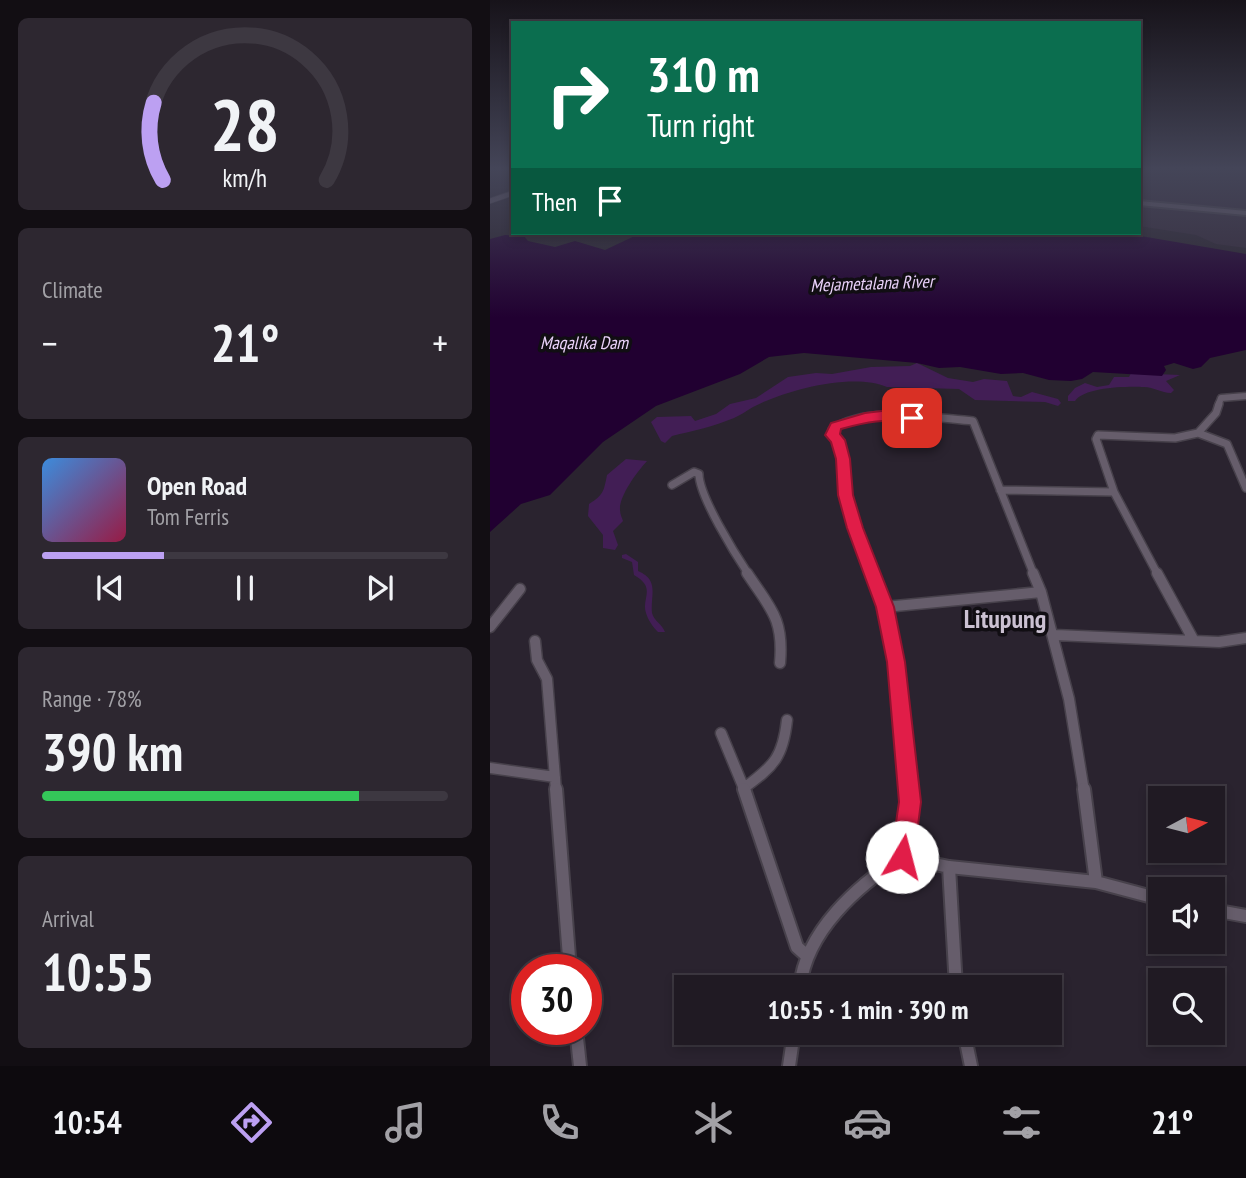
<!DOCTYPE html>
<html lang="en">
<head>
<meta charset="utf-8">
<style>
	body { margin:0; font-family:"PT Sans Narrow",sans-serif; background:#2d2730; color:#f1f3f6; height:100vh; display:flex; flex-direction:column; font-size:26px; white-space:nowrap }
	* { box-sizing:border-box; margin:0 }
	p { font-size:23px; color:#a2a1a6 }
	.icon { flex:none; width:38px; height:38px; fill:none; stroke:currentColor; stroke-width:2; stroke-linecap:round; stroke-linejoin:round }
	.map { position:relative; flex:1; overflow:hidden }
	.sheet { display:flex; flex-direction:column; gap:18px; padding:18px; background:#120e13; width:490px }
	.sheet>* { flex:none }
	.hud { position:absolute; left:21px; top:21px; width:630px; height:214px; border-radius:0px; box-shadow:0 4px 10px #0003,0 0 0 2px #3d3841; background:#0b6e4f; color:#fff; overflow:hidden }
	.needle { width:46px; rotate:83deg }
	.controls { position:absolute; left:658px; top:786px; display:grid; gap:14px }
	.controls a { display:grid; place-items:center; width:77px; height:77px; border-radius:0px; background:#201a23; box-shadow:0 4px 10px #0003,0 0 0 2px #3d3841; font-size:35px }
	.speed { position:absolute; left:21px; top:954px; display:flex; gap:14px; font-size:35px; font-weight:700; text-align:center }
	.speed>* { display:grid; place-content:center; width:91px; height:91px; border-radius:50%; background:#201a23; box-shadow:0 4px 10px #0003,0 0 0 2px #3d3841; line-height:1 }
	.speed .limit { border:10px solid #d22; background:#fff; color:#111 }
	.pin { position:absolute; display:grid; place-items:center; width:60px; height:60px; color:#fff; margin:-30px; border-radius:14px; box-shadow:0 4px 10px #0006 }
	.me { position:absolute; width:77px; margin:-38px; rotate:8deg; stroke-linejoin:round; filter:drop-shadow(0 0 5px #0008) }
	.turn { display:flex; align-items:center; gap:24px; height:147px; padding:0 21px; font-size:32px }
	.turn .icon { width:91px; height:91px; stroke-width:2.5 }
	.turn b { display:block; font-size:49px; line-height:60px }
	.then { display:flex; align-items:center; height:66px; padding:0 21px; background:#0003; gap:14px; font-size:26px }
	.big { font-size:52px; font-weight:800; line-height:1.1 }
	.sheet .card { flex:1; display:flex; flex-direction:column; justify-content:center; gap:10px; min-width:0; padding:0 24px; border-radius:10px; background:#2d2730 }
	.sheet .dial { align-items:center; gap:0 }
	.dial svg { height:182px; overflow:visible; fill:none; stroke:#3d3841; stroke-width:7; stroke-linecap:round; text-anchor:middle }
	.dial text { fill:#f1f3f6; stroke:none }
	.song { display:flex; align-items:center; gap:21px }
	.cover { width:84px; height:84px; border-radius:10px; background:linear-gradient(135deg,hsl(210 70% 55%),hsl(340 70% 35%)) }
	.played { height:7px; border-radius:4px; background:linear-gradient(90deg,#bca0f2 30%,#3d3841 30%) }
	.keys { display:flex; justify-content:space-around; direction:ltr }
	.heat { display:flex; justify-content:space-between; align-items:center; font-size:38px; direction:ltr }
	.charge { height:10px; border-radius:5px; background:linear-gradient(90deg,#34c759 78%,#3d3841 0) }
	.trip { position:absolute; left:184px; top:975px; width:388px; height:70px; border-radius:0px; background:#201a23; box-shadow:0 4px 10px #0003,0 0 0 2px #3d3841; font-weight:800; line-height:70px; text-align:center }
	.dock { display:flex; height:112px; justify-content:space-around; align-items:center; background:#0d0a0e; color:#a2a1a6 }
	.dock .icon { width:49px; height:49px }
	.dock .current { color:#bca0f2 }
	.dock b { font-size:32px; color:#f1f3f6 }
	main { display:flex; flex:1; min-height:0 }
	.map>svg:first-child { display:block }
	.built { fill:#34293a }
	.green { fill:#421e55 }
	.water { fill:#210031 }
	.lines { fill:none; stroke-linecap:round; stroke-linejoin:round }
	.street-far4-casing { stroke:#47414b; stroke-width:6 }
	.street-far3-casing { stroke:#47414b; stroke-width:9 }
	.street-far2-casing { stroke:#47414b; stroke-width:10 }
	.street-far1-casing { stroke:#47414b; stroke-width:13 }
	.street-casing { stroke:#47414b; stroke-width:16 }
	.secondary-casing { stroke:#47414b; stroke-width:4 }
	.street-far4 { stroke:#665d6b; stroke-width:4.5 }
	.street-far3 { stroke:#665d6b; stroke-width:6 }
	.street-far2 { stroke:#665d6b; stroke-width:7 }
	.street-far1 { stroke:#665d6b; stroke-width:10 }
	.street { stroke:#665d6b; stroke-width:12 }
	.secondary { fill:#665d6b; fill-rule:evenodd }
	.route { fill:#e11d48; stroke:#92132f; stroke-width:2 }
	.labels { text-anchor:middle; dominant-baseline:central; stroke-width:7; stroke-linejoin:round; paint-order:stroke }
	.far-water-label { font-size:18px; font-style:italic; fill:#ead2fa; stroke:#110e13 }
	.district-label { font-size:26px; font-weight:bold; fill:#cbc1d2; stroke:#110e13 }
</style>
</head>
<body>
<main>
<section class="sheet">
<div class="card dial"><svg viewBox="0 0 100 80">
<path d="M14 69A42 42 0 1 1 86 69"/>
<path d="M14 69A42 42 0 0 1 10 35" stroke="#bca0f2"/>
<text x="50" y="56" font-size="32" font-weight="700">28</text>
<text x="50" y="72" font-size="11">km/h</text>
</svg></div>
<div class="card"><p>Climate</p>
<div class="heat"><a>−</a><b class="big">21°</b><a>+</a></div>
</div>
<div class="card">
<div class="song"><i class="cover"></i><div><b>Open Road</b><p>Tom Ferris</p></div></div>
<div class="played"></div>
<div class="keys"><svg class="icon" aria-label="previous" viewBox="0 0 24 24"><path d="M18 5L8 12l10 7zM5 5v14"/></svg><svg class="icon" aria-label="pause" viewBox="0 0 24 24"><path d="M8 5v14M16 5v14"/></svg><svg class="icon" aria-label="next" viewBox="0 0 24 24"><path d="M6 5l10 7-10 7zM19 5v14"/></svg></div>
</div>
<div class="card"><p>Range · 78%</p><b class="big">390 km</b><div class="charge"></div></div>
<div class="card"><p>Arrival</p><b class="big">10:55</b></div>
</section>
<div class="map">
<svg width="756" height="1066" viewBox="0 0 756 1066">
	<rect width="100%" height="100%" fill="#2a232f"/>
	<!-- built -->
	<path class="built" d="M 649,168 L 756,168 L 756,210 L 649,200 Z
		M 649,206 L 756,216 L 756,248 L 726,244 L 706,235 L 649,226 Z"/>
	<!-- green -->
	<path class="green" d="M 427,363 L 458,378 L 483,382 L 494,379 L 517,381 L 523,396 L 531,397 L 542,392 L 568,399 L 571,403 L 568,406 L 555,402 L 485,400 L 469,389 L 397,387 C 363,372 295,390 263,407 C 256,411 251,415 244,418 C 225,426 203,431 182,436 L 175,443 L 171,441 L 161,422 L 167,417 L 201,416 L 205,421 L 226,414 L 240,404 L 266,398 L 298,377 L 326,373 L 342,374 L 381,367 L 420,366 Z
		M 641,373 L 690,375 L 676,381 L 684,390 L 681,393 C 671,393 664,387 654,387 C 637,386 594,387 585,401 L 578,401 L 578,396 L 585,388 L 595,383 L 607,387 L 619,385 L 624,377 L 639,377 Z
		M 136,459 L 157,461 C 147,472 129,496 130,510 C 130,514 132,518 133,521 L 123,531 L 128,545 L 125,550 L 113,548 L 113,535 L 98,516 L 99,504 C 114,495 114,490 117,475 Z
		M 136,554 L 148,562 L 148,571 C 170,580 160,596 162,613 C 164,621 172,624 175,632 L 168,632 C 163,627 158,620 156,613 C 151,598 167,588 144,575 L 142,562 L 132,558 L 132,555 Z"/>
	<!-- water -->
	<path class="water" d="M 151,233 L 633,233 L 756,254 L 756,350 L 720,358 L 711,367 L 703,369 L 684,363 L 674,366 L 676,370 L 672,376 L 603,372 L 592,379 L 581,381 L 559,380 L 533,373 L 511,374 L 470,367 L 449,368 L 427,363 L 314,353 L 279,357 L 250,374 L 166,406 L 113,442 L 60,495 L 31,504 L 0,532 L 0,239 L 15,235 L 34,236 L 38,241 L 65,247 L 85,241 L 115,250 Z"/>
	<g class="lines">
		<!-- street-far4 casing -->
		<g class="street-far4-casing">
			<path id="street-far4" d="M 0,201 L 23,193"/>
		</g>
		<!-- street-far3 casing -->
		<g class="street-far3-casing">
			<path id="street-far3" d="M 728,406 L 731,398 L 756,396"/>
		</g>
		<!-- street-far2 casing -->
		<g class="street-far2-casing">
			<path id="street-far2" d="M 708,433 L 726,413 L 729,404
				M 182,485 L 204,472 L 209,474 C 209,496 245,554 259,575
				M 510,490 L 624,492 L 668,575
				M 624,492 L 606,439 L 608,435 L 685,438 L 708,433 L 737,444 L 756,488
				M 382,575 L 356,495 L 353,459 L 342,430 C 375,405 443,418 483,421 L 544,575"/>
		</g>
		<!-- street-far1 casing -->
		<g class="street-far1-casing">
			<path id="street-far1" d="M 257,573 C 280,608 294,618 290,663
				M 381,573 C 409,643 412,717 419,791
				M 543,573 L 551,592
				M 395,607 L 551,592 L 579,699 L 594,791
				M 0,627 L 30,589
				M 565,635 L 704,641 L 667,573
				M 45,641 L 47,660 L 57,679 L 66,791
				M 704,641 L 729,642 L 756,638
				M 231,733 L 255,791
				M 0,768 L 65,777
				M 254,788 C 284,766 293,757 297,720"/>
		</g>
		<!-- street casing -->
		<g class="street-casing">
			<path id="street" d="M 66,789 L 80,970
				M 254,789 L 307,947 L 317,956
				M 412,857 L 420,802 L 419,789
				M 459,867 L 466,987
				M 606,882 L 670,899
				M 723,910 L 756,916
				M 310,987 C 316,931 367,886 412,857 L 459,867 L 606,882 L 594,789
				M 86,1029 L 90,1066
				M 474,1032 L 481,1066
				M 299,1066 L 304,1032"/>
		</g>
		<!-- secondary casing -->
		<g class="secondary-casing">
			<path id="secondary" d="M 649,201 L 756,211 L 756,215 L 649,205 Z"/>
		</g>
		<!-- street-far4 -->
		<use href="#street-far4" class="street-far4"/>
		<!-- street-far3 -->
		<use href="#street-far3" class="street-far3"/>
		<!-- street-far2 -->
		<use href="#street-far2" class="street-far2"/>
		<!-- street-far1 -->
		<use href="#street-far1" class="street-far1"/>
		<!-- street -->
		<use href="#street" class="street"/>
		<!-- secondary -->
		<use href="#secondary" class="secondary"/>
	</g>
	<!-- sky -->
	<linearGradient id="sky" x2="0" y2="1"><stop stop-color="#17131a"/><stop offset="0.53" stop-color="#444558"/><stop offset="1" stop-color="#444558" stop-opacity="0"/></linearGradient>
	<rect width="756" height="318" fill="url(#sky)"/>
	<!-- route -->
	<path class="route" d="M 400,410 L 427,415 L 429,418 L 422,423 C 396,418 376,422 351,429 L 350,434 L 355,440 L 360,459 L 363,495 L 373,528 L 404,607 L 415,662 L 431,802 L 424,857 L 420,865 L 412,868 L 404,865 L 401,857 L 409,802 L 397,662 L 386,607 L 357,528 L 348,495 L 346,459 L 341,442 L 335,435 L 341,423 L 375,413 Z"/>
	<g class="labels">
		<!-- far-water labels -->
		<g class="far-water-label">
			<text transform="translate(382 283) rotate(-2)">Mejametalana River</text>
			<text x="94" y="342">Maqalika Dam</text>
		</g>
		<!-- district labels -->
		<g class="district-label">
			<text x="515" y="618">Litupung</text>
		</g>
	</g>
</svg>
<div class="controls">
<a><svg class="needle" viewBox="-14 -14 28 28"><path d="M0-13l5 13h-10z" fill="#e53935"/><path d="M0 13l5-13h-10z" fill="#a2a1a6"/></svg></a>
<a><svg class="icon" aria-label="sound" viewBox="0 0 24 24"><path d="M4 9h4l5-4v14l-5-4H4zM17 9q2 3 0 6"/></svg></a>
<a><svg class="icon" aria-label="search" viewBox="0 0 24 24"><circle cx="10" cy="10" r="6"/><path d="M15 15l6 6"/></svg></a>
</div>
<div class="speed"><div class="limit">30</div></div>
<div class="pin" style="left:422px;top:418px;background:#d93025"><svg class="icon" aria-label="arrive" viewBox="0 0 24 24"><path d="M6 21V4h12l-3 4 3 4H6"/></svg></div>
<svg class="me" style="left:412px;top:857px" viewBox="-20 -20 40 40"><circle r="19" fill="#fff"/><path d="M0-13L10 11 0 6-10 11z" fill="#e11d48"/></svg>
<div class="trip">10:55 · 1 min · 390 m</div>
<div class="hud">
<div class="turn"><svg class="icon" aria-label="right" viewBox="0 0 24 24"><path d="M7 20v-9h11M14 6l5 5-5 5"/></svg><div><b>310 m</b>Turn right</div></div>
<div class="then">Then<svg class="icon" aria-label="arrive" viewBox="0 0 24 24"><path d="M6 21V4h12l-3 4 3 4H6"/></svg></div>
</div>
</div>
</main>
<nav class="dock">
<b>10:54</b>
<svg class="icon current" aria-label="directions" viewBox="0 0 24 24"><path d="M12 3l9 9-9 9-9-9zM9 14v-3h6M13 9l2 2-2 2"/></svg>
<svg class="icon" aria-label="music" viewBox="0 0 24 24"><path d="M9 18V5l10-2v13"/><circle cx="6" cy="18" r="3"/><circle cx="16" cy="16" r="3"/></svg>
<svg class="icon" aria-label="phone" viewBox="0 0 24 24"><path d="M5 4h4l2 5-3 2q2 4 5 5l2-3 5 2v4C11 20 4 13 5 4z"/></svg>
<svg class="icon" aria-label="climate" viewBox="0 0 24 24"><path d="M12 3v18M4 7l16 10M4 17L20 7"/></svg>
<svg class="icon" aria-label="car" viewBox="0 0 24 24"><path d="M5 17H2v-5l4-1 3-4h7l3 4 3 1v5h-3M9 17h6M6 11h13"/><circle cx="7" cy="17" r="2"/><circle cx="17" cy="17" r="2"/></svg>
<svg class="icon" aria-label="filters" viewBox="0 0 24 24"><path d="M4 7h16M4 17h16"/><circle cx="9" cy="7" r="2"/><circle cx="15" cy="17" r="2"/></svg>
<b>21°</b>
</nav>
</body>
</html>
